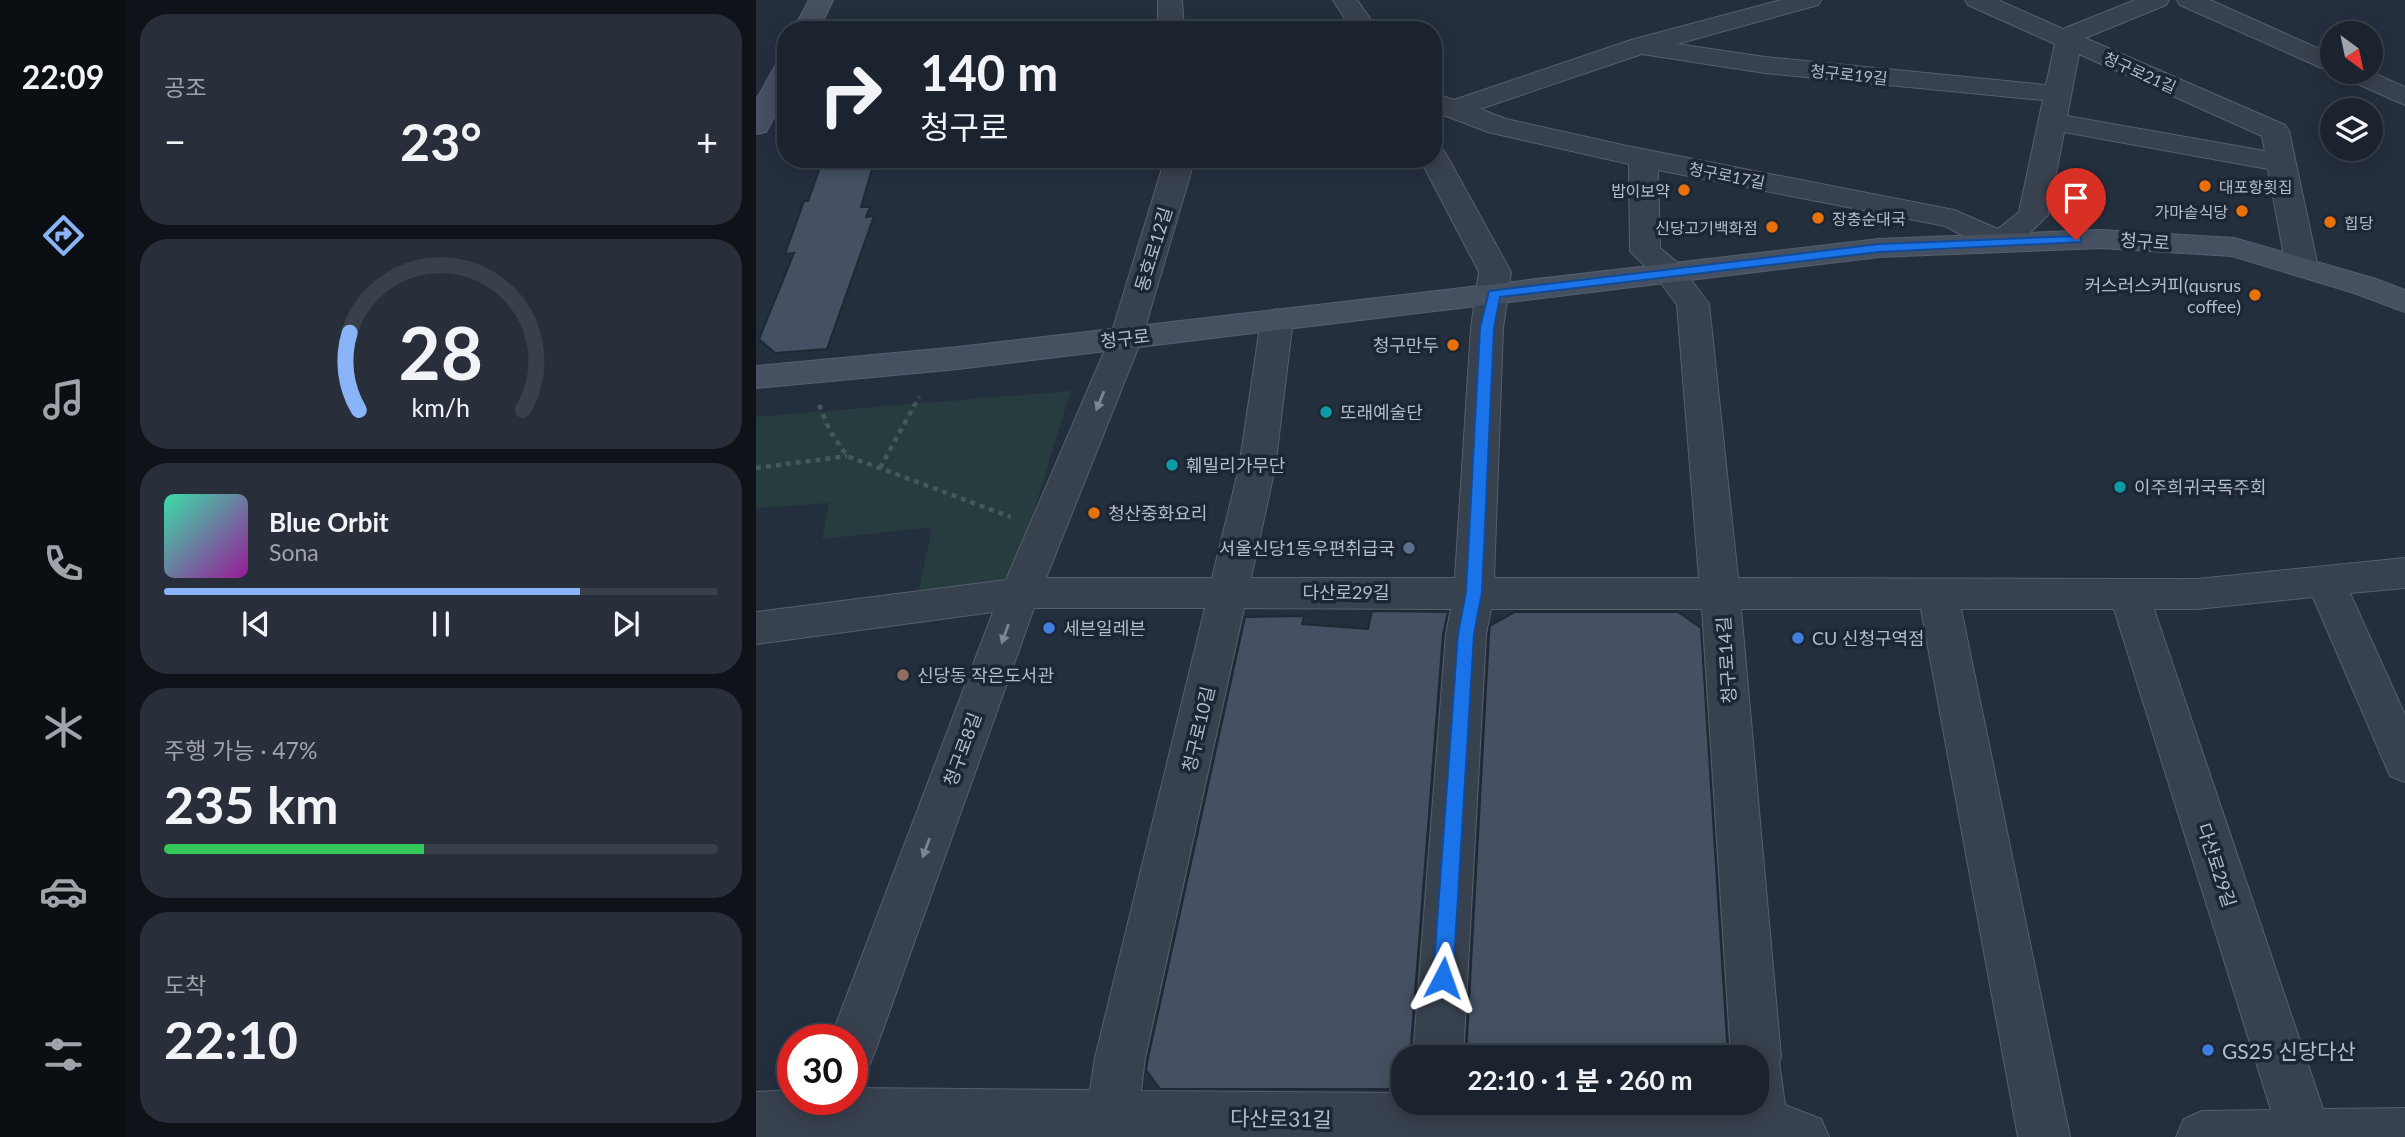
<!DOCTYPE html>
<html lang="ko">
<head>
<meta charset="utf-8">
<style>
	body { margin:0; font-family:Lato,"Noto Sans KR",sans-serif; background:#282f3a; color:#f1f3f6; height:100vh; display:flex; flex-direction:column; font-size:26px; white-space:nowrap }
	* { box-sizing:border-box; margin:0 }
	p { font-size:23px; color:#a0a4aa }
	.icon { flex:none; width:38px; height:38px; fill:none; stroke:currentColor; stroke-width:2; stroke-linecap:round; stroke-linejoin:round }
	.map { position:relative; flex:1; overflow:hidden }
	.side { display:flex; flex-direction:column; gap:14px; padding:14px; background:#0f1319; width:630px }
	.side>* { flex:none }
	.top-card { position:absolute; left:21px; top:21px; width:665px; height:147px; border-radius:28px; box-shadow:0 4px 18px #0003,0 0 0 2px #39404a; background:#1b232e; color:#f1f3f6; overflow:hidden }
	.needle { width:46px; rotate:147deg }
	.fabs { position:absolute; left:1564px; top:21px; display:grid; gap:14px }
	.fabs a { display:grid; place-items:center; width:63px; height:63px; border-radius:50%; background:#1b232e; box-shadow:0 4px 18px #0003,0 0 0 2px #39404a; font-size:35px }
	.speed { position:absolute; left:21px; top:1024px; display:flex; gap:14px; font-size:35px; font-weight:700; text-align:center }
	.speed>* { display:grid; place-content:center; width:91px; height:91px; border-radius:50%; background:#1b232e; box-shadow:0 4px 18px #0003,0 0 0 2px #39404a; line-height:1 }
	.speed .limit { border:10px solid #d22; background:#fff; color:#111 }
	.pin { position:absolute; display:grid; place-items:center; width:60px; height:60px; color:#fff; margin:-72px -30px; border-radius:50% 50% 50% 0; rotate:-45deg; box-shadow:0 0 7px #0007 }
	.pin .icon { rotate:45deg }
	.me { position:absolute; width:77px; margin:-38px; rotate:4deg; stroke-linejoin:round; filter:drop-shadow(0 0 5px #0008) }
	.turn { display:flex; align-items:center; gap:24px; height:147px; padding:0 28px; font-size:32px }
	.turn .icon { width:91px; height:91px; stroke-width:2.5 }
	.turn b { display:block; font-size:49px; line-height:60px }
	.big { font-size:52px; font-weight:700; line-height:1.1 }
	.side .tile { flex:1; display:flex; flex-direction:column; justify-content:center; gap:10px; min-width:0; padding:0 24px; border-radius:28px; background:#282f3a }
	.side .dial { align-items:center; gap:0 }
	.dial svg { height:182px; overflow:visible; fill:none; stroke:#39404a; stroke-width:7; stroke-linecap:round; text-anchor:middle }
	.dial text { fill:#f1f3f6; stroke:none }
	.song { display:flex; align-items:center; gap:21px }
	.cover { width:84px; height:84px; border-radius:10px; background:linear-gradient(135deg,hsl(160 70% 55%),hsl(300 70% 35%)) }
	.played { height:7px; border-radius:4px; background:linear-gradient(90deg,#8ab4f8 75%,#39404a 75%) }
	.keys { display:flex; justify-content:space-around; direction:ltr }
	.heat { display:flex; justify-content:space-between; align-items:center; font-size:38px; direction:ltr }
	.charge { height:10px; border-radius:5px; background:linear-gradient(90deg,#34c759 47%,#39404a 0) }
	.trip { position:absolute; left:635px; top:1045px; width:378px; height:70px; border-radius:28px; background:#1b232e; box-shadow:0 4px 18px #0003,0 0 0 2px #39404a; font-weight:700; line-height:70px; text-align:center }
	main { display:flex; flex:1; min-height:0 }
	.tab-bar { display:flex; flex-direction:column; width:126px; justify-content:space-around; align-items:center; background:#0b0e12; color:#a0a4aa }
	.tab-bar .icon { width:49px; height:49px }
	.tab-bar .on { color:#8ab4f8 }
	.tab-bar b { font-size:32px; color:#f1f3f6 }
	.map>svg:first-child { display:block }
	.green { fill:#263c3f }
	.building { fill:#455162; stroke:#1f2835; stroke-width:2 }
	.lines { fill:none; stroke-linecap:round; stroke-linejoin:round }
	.street-casing { stroke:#565f6c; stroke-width:2 }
	.secondary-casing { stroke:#565f6c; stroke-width:2 }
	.path { stroke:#44595c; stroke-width:4.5; stroke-dasharray:5 5; stroke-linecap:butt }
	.street { fill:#38414e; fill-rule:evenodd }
	.secondary { fill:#465061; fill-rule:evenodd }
	.oneway { fill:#7c8592 }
	.route { fill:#1a73e8; stroke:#114b97; stroke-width:2 }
	.food-dot { fill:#e8710a; stroke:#1d2633; stroke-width:2.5 }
	.culture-dot { fill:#0f9aa8; stroke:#1d2633; stroke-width:2.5 }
	.service-dot { fill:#5c6f8a; stroke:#1d2633; stroke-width:2.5 }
	.shop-dot { fill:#3f7fe0; stroke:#1d2633; stroke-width:2.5 }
	.education-dot { fill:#8d6e63; stroke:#1d2633; stroke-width:2.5 }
	.labels { text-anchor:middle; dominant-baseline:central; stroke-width:7; stroke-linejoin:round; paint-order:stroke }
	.far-street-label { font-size:16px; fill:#b4bcc9; stroke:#1d2633 }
	.far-poi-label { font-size:16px; fill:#b4bcc9; stroke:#1d2633; text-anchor:start }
	.street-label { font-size:18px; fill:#b4bcc9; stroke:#1d2633 }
	.poi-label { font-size:18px; fill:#b4bcc9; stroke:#1d2633; text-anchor:start }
	.near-poi-label { font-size:21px; fill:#b4bcc9; stroke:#1d2633; text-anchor:start }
	.near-street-label { font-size:21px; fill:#b4bcc9; stroke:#1d2633 }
</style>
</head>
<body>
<main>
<nav class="tab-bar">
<b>22:09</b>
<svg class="icon on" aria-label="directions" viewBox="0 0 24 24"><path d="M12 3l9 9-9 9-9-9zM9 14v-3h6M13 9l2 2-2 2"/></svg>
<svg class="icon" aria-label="music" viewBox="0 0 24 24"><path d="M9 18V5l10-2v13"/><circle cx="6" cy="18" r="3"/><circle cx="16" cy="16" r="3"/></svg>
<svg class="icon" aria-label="phone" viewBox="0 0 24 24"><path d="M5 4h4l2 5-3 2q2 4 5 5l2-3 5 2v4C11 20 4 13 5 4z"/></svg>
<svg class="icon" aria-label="climate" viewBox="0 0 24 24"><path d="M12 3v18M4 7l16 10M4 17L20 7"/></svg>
<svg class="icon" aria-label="car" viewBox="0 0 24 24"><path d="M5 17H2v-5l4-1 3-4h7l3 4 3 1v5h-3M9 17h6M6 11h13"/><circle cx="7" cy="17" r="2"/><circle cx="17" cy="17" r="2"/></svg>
<svg class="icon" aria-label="filters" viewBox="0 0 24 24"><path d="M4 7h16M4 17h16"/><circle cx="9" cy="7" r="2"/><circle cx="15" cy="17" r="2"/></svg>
</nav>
<section class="side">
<div class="tile"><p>공조</p>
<div class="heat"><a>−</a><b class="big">23°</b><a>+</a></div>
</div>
<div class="tile dial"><svg viewBox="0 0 100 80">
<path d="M14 69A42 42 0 1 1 86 69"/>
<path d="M14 69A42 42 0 0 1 10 35" stroke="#8ab4f8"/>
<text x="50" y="56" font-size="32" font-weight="700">28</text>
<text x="50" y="72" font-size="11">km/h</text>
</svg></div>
<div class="tile">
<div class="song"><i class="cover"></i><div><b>Blue Orbit</b><p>Sona</p></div></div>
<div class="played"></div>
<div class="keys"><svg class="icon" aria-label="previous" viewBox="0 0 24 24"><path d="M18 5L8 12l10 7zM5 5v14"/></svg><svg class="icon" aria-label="pause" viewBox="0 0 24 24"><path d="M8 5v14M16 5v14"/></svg><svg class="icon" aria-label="next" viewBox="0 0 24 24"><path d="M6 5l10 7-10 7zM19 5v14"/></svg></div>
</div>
<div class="tile"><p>주행 가능 · 47%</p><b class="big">235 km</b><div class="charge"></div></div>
<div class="tile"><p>도착</p><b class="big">22:10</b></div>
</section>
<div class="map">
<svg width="1649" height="1137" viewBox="0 0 1649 1137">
	<rect width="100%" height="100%" fill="#242f3e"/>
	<!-- green -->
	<path class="green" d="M 315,391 L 254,588 L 161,599 L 176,527 L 66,539 L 73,503 L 0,508 L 0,417 Z"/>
	<!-- building -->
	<path class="building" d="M 67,159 L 119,159 L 105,207 L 114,207 L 110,217 L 118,216 L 71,349 L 19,353 L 3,339 L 38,253 L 29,254 L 48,201 L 52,201 Z
		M 616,611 L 692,612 L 687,634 L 654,1057 L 648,1057 L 648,1083 L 641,1089 L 404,1089 L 390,1070 L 392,1058 L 489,617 L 548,616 L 546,624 L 612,629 Z
		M 759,612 L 922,612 L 945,628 L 972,1057 L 710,1057 L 733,634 L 734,626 Z"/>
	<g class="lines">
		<!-- street casing -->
		<g class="street-casing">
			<path id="street" d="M 402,0 L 426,0 L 428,30 L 402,30 Z
				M 577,0 L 601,0 L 622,30 L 596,30 Z
				M 1025,0 L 1065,0 L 1062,5 L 921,44 L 1009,57 L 1290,85 L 1299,44 L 1212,5 L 1209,0 L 1242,0 L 1307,29 L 1379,0 L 1413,0 L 1410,5 L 1329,38 L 1529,125 L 1533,131 L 1562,267 L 1557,274 L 1546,277 L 1535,274 L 1530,267 L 1512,169 L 1308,132 L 1292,215 L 1256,250 L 1245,252 L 1234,250 L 1189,226 L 902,170 L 904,248 L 924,265 L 953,304 L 982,578 L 1441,579 L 1649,558 L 1649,588 L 1594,593 L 1649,715 L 1649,782 L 1634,776 L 1557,597 L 1441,609 L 1398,609 L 1567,1109 L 1649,1108 L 1649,1137 L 1420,1137 L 1428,1119 L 1446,1111 L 1515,1110 L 1358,609 L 1205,609 L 1314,1137 L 1262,1137 L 1165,609 L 985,609 L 1025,1057 L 1023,1062 L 1029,1105 L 1065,1119 L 1073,1137 L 0,1137 L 0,1092 L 37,1090 L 37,1099 L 96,1099 L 96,1088 L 334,1090 L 339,1058 L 449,608 L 278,608 L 121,1046 L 114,1064 L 96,1071 L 96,1040 L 74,1040 L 237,612 L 0,644 L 0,612 L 250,580 L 354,338 L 405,172 L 406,159 L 434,159 L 435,172 L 386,338 L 290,578 L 456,578 L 483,468 L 505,320 L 509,313 L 521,309 L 533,313 L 537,320 L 519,468 L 495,578 L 699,578 L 715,328 L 723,272 L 664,159 L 677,159 L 677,147 L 687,150 L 691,156 L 755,272 L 747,328 L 738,578 L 943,578 L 921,305 L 902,279 L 874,251 L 873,164 L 732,132 L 677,111 L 677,93 L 698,100 L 875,40 ZM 886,54 L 1009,73 L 1287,100 L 1263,212 L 1242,229 L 1198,210 L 871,146 L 750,119 L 724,109 ZM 1323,54 L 1506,136 L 1509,151 L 1311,116 ZM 488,608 L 695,609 L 690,634 L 657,1057 L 707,1057 L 730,634 L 735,609 L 946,609 L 975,1057 L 1001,1057 L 1001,1102 L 648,1102 L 648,1093 L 385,1091 L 389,1058 Z
				M 1421,0 L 1454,0 L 1577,55 L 1577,72 L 1615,72 L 1649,87 L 1649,105 L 1424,5 Z"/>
		</g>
		<!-- secondary casing -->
		<g class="secondary-casing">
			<path id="secondary" d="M 53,0 L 77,0 L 63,30 L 37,30 Z
				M 30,61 L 30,95 L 10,132 L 0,134 L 0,100 L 21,63 Z
				M 1345,230 L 1478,238 L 1620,279 L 1649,290 L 1649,312 L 1598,293 L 1476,256 L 1345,248 L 1123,257 L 202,369 L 0,388 L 0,366 L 202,347 L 1123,239 Z"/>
		</g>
		<!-- path -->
		<path class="path" d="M 63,405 L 74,431 L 91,456 L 255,517
			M 0,468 L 91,456
			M 124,468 L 163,397"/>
		<!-- street -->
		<use href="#street" class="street"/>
		<!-- secondary -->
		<use href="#secondary" class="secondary"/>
	</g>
	<!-- one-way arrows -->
	<defs><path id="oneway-solid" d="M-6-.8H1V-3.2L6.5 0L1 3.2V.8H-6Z" transform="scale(1.75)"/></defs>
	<g class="oneway">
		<use href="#oneway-solid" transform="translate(344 401) rotate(112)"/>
		<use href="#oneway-solid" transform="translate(249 634) rotate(110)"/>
		<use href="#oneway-solid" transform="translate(170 848) rotate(110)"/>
	</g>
	<!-- route -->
	<path class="route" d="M 1320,236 L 1325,237 L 1325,242 L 1123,252 L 744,297 L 738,328 L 726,592 L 718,634 L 697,978 L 694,985 L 687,987 L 680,985 L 677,978 L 702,634 L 710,592 L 724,328 L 733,291 L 1123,244 Z"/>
	<!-- markers -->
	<g class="food-dot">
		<circle cx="1449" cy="186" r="7"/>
		<circle cx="928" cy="190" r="7"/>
		<circle cx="1486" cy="211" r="7"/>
		<circle cx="1062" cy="218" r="7"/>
		<circle cx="1574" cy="222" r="7"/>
		<circle cx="1016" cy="227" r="7"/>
		<circle cx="1499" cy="295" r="7"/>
		<circle cx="697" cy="345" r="7"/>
		<circle cx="338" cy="513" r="7"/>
	</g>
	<g class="culture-dot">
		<circle cx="570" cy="412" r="7"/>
		<circle cx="416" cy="465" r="7"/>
		<circle cx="1364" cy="487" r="7"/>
	</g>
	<circle class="service-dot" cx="653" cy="548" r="7"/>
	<g class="shop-dot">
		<circle cx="293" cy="628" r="7"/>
		<circle cx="1042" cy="638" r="7"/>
		<circle cx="1452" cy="1050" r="7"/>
	</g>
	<circle class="education-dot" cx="147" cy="675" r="7"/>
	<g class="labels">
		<!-- far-street labels -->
		<g class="far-street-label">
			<text transform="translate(1384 72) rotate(24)">청구로21길</text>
			<text transform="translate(1093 74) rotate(6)">청구로19길</text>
			<text transform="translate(971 175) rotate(11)">청구로17길</text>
		</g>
		<!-- far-poi labels -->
		<g class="far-poi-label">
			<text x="1463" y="186">대포항횟집</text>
			<text x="914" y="190" text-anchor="end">밥이보약</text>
			<text x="1472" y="211" text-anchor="end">가마솥식당</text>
			<text x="1076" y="218">장충순대국</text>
			<text x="1588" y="222">힙당</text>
			<text x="1002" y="227" text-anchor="end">신당고기백화점</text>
		</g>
		<!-- street labels -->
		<g class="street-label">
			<text transform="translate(1389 241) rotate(4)">청구로</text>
			<text transform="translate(397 249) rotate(-73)">동호로12길</text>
			<text transform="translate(369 338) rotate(-7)">청구로</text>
			<text x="590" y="592">다산로29길</text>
			<text transform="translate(970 660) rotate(-94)">청구로14길</text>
			<text transform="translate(442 729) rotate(-77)">청구로10길</text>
			<text transform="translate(206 749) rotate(-70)">청구로8길</text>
			<text transform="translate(1461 865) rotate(72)">다산로29길</text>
		</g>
		<!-- poi labels -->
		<g class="poi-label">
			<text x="1485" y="285" text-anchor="end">커스러스커피(qusrus<tspan x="1485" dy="21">coffee)</tspan></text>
			<text x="683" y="345" text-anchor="end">청구만두</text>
			<text x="584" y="412">또래예술단</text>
			<text x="430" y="465">훼밀리가무단</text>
			<text x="1378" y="487">이주희귀국독주회</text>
			<text x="352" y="513">청산중화요리</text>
			<text x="639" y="548" text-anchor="end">서울신당1동우편취급국</text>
			<text x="307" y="628">세븐일레븐</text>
			<text x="1056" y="638">CU 신청구역점</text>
			<text x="161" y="675">신당동 작은도서관</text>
		</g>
		<!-- near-poi labels -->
		<g class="near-poi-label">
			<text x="1466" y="1050">GS25 신당다산</text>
		</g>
		<!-- near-street labels -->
		<g class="near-street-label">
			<text transform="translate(525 1118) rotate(1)">다산로31길</text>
		</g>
	</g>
</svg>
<div class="fabs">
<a><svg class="needle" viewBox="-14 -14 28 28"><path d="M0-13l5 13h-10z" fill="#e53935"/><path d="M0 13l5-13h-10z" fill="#a0a4aa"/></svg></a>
<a><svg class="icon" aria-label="layers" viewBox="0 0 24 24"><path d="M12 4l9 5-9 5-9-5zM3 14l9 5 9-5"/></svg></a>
</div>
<div class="speed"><div class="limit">30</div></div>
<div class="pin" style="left:1320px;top:240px;background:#d93025"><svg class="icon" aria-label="arrive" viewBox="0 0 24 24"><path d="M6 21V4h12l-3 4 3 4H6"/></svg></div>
<svg class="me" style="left:687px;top:978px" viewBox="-20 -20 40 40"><path d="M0-17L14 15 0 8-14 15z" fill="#1a73e8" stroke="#fff" stroke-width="4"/></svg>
<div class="trip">22:10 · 1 분 · 260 m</div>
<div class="top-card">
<div class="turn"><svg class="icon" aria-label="right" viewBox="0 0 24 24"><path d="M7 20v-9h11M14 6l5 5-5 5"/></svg><div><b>140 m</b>청구로</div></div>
</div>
</div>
</main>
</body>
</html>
